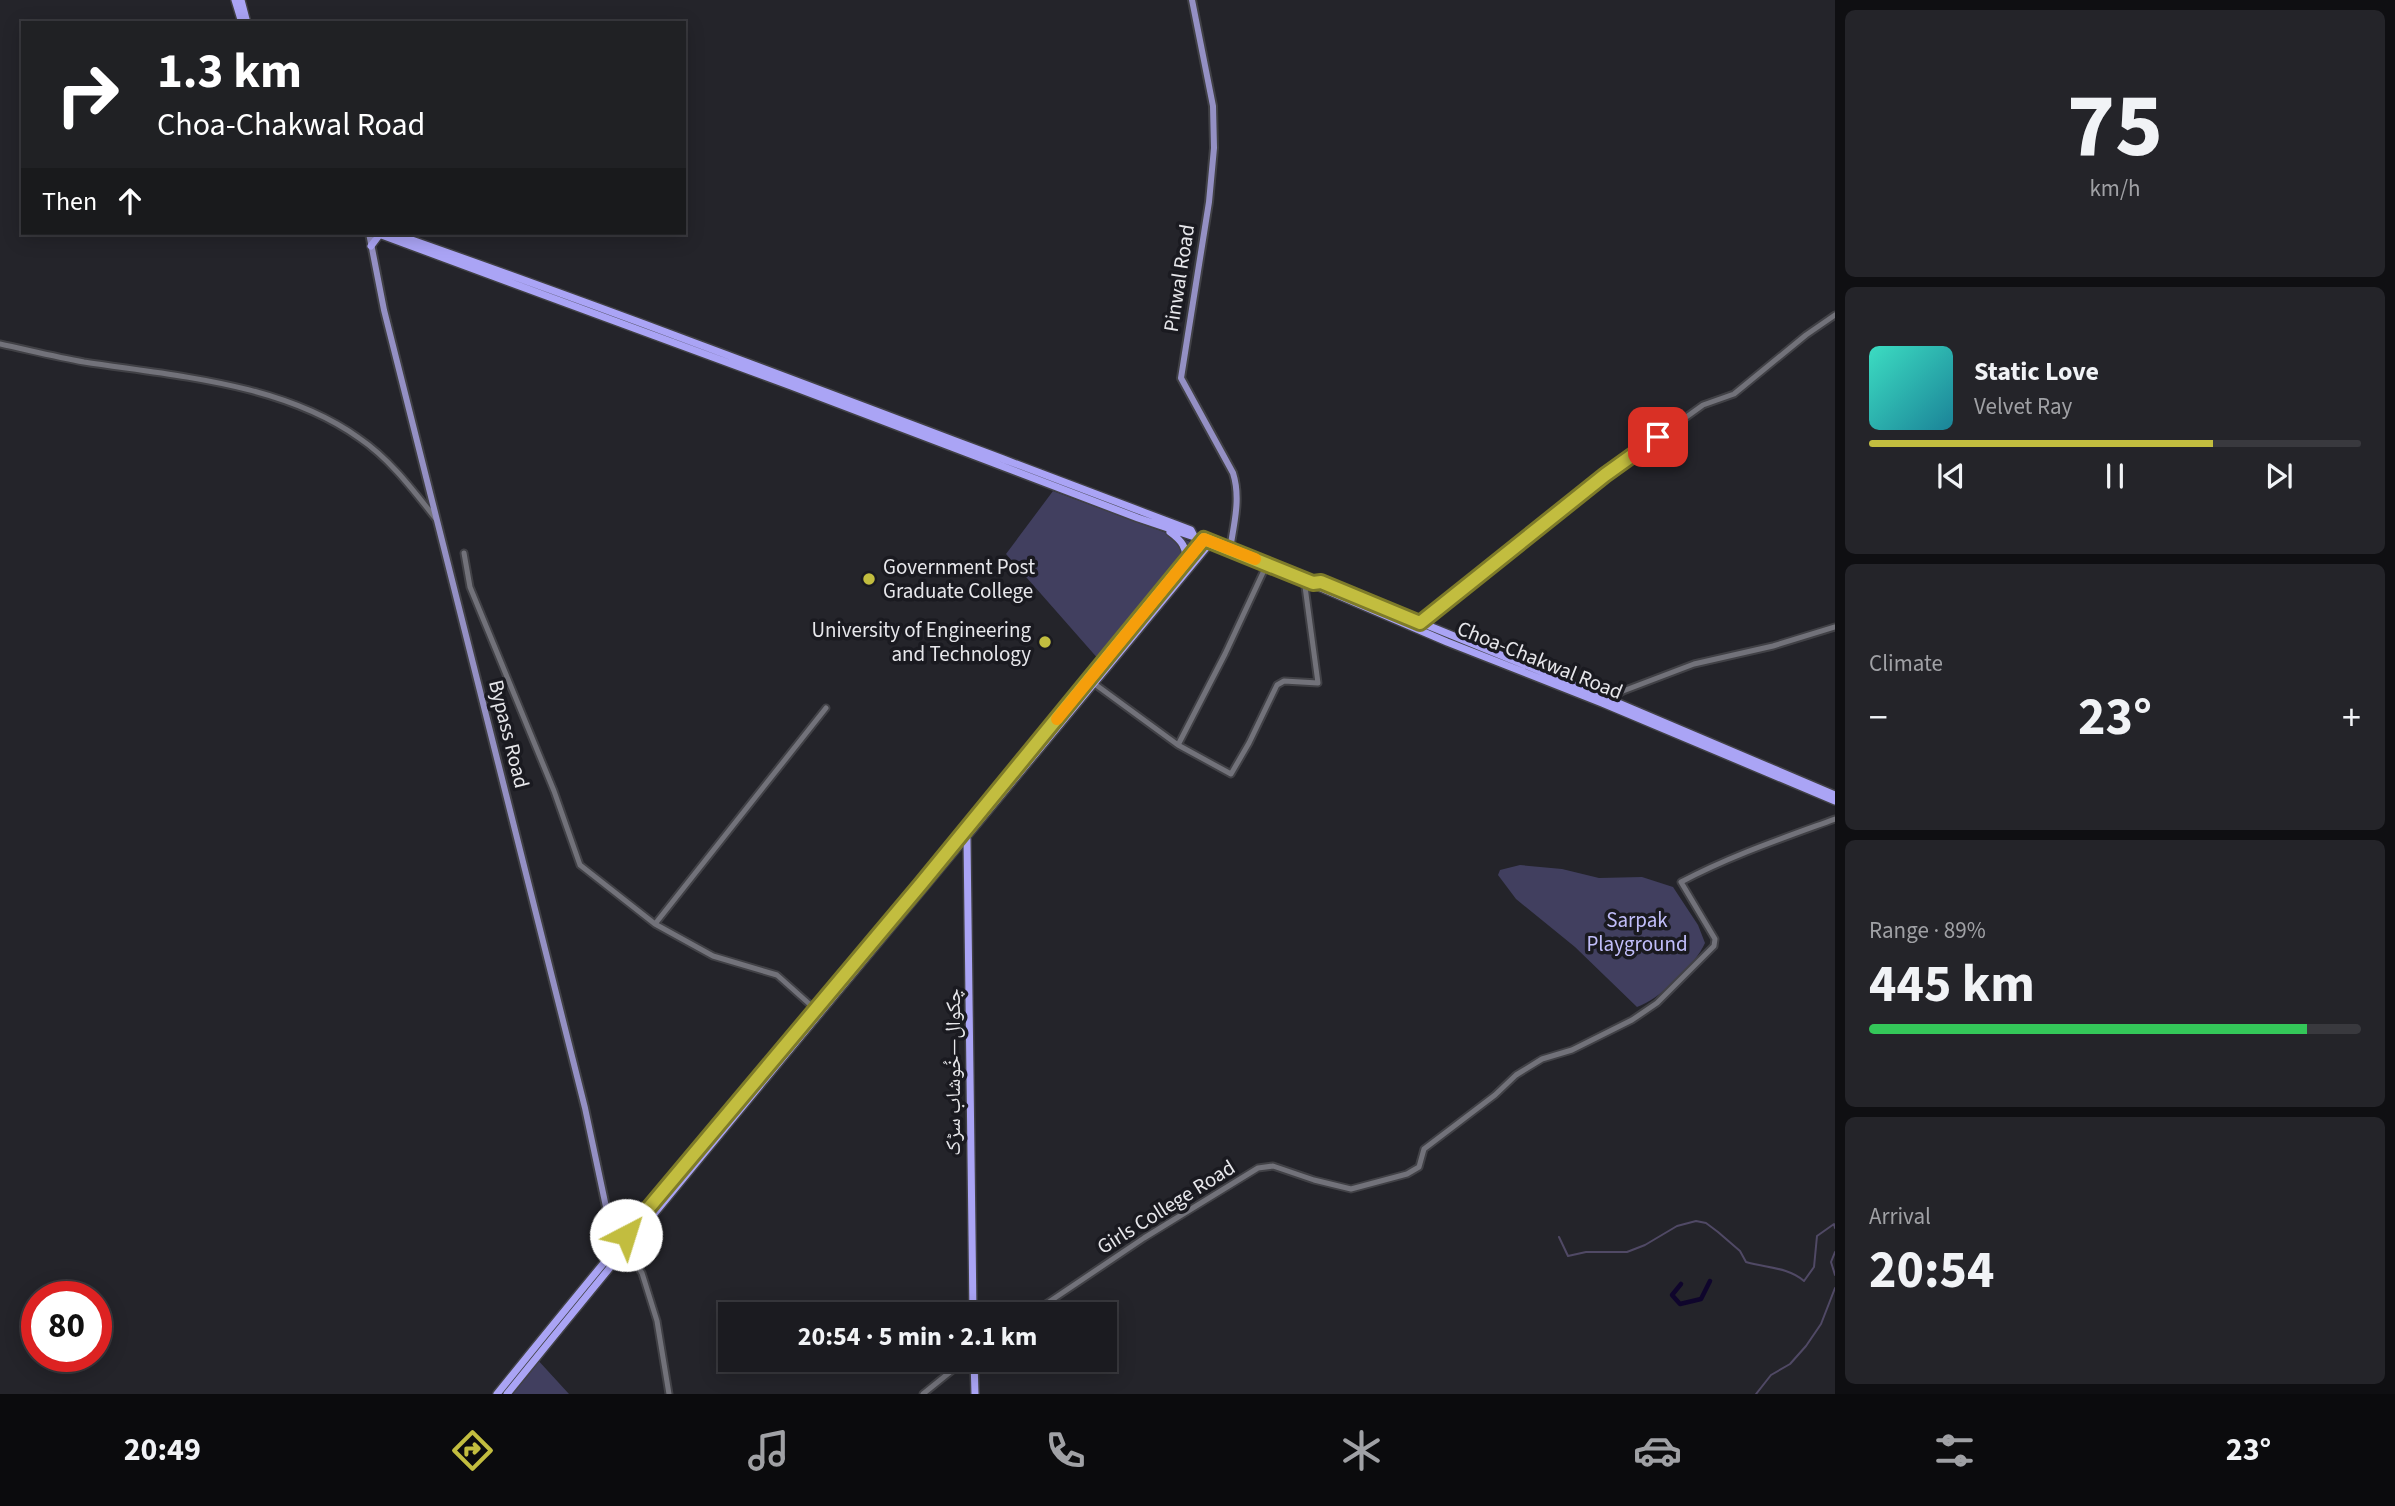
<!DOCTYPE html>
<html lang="en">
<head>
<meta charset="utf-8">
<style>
	body { margin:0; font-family:"Source Sans 3","Noto Naskh Arabic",sans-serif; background:#242429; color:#f1f3f6; height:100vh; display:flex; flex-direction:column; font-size:26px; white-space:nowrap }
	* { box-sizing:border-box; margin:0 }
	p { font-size:23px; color:#a0a1a5 }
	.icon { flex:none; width:38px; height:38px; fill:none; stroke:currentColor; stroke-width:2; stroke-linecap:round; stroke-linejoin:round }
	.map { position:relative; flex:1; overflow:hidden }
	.details { display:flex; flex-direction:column; gap:10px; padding:10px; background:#0f0f12; width:560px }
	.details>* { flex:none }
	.guide { position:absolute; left:21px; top:21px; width:665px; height:214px; border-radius:0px; box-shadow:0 4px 18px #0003,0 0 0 2px #39393e; background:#202124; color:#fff; overflow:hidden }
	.speed { position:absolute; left:21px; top:1281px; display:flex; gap:14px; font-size:35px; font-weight:700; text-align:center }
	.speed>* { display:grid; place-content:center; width:91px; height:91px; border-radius:50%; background:#1b1b20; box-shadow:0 4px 18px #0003,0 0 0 2px #39393e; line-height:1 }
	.speed .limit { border:10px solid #d22; background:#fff; color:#111 }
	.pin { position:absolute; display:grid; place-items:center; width:60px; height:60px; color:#fff; margin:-30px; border-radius:14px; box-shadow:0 4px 10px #0006 }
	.me { position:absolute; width:77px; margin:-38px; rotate:40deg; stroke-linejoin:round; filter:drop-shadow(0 0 5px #0008) }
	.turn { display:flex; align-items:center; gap:24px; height:147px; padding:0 21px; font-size:32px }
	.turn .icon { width:91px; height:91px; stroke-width:2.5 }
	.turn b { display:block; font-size:49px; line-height:60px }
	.then { display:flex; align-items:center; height:66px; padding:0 21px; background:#0003; gap:14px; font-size:26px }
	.big { font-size:52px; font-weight:700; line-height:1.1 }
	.details .card { flex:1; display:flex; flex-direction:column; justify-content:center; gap:10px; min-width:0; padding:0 24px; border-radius:10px; background:#242429 }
	.details .dial { align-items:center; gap:0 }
	.dial b { font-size:91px; line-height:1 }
	.song { display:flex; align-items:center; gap:21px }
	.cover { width:84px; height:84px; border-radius:10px; background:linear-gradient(135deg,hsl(170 70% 55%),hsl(190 70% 35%)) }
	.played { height:7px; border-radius:4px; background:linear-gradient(90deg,#c2bd3f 70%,#39393e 70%) }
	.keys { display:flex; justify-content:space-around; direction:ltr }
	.heat { display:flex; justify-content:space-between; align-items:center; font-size:38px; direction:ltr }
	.charge { height:10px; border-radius:5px; background:linear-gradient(90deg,#34c759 89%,#39393e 0) }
	.trip { position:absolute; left:718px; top:1302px; width:399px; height:70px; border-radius:0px; background:#1b1b20; box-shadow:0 4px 18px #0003,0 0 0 2px #39393e; font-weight:700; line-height:70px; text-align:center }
	.menu { display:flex; height:112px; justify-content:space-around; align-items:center; background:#0b0b0d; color:#a0a1a5 }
	.menu .icon { width:49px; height:49px }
	.menu .current { color:#c2bd3f }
	.menu b { font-size:32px; color:#f1f3f6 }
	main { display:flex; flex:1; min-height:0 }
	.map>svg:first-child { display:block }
	.green { fill:#413f5f }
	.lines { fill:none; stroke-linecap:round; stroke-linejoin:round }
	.stream { stroke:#504965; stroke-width:2 }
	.canal { stroke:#0f052c; stroke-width:4.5 }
	.minor-casing { stroke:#414146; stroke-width:9 }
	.major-casing { stroke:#414146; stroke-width:10 }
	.highway-casing { stroke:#414146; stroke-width:10 }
	.minor { stroke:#72727a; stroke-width:5 }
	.major { stroke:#9490c4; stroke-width:6 }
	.highway { stroke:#aaa4f5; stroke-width:7 }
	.route-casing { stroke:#7e7b29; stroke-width:18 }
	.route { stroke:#c2bd3f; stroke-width:12 }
	.slow { stroke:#f59e0b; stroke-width:12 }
	.poi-dot { fill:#c2bd3f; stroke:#1a1a20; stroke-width:2.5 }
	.labels { text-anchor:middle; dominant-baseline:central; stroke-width:7; stroke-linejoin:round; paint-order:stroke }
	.street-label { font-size:21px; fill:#e7e7eb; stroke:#1a1a20 }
	.poi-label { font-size:21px; fill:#e7e7eb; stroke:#1a1a20; text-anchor:start }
	.park-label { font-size:21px; fill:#c1befa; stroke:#1a1a20 }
</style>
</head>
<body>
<main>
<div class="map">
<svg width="1835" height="1394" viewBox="0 0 1835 1394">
	<rect width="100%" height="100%" fill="#24242a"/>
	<!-- green -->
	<path class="green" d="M 1053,491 L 1191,542 L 1191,549 L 1100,661 L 1006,554 Z
		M 1520,865 L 1562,869 L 1599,878 L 1642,877 L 1673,887 L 1698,925 L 1705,943 C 1696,964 1659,1000 1637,1007 L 1575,947 L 1516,899 L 1498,875 L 1500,870 Z
		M 536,1358 L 569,1394 L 507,1394 Z"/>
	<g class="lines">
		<!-- stream -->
		<path class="stream" d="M 1559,1237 L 1568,1256 L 1586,1252 L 1627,1252 L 1645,1245 L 1677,1226 L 1696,1221 L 1706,1223 L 1718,1232 L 1740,1251 L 1746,1262 C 1766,1268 1788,1267 1804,1281 L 1814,1267 L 1817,1236 L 1834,1224 L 1835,1228
			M 1835,1252 L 1831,1262 L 1835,1275
			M 1756,1394 L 1771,1375 L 1790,1364 L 1806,1346 L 1821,1324 L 1835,1288"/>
		<!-- canal -->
		<path class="canal" d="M 1681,1284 L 1672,1295 L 1680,1304 L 1701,1299 L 1710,1281"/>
		<!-- minor casing -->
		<g class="minor-casing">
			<path id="minor" d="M 0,344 C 28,350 56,357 84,362 C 175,376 282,383 359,438 C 390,459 413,490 436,519
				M 464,553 L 470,587 L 554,791 L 580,865 L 655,924 L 713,956 L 777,975 L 815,1009
				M 1420,623 L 1621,464 L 1703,405 L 1734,394 L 1806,335 L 1835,315
				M 1092,682 L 1178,745 L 1231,774 L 1249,743 L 1277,685 L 1284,681 L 1318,683 L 1304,579
				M 1609,699 L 1623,691 L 1694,664 L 1773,646 L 1835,627
				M 1178,745 L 1225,654 L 1267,564
				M 655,924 L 826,708
				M 625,1248 L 642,1273 L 657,1321 L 669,1394
				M 1031,1314 L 1144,1238 L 1258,1168 L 1273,1166 L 1314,1180 L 1351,1189 L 1407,1174 L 1419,1167 L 1424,1149 L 1495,1095 L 1516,1075 L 1542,1059 L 1572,1050 L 1632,1020 L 1657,1003 L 1714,946 L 1715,939 L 1681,882 C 1730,856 1783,838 1835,819
				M 923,1394 L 965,1360"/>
		</g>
		<!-- major casing -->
		<g class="major-casing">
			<path id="major" d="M 1192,0 L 1213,106 L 1214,148 L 1209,202 L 1181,378 L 1233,473 C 1241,498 1234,524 1230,549
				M 369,233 L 384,310 L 585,1108 L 609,1221 L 619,1243"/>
		</g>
		<!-- highway casing -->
		<g class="highway-casing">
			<path id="highway" d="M 235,0 L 242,23
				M 241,0 L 247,23
				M 376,233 L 791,386 L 1138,518 L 1230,549 L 1447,642 L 1602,703 L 1835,801
				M 392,233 C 660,327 925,430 1191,530 L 1194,536
				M 371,246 L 380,234
				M 1170,532 C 1181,540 1188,548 1185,562
				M 1313,583 L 1321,582 L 1616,702 L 1835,795
				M 967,839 L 973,1314
				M 974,1360 L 975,1394
				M 497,1394 C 729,1106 971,826 1204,539
				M 507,1394 C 739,1107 977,826 1211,542"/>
		</g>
		<!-- minor -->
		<use href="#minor" class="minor"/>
		<!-- major -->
		<use href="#major" class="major"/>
		<!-- highway -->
		<use href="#highway" class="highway"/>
	</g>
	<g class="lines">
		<!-- route casing -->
		<g class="route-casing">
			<path id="route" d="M 626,1235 L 921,884 L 1204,539 L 1313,583 L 1321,582 L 1420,623 L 1605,475 L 1658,437"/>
		</g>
		<!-- route -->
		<use href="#route" class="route"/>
		<!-- slow -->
		<path class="slow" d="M 1057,719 L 1204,539 L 1255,559"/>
	</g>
	<!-- markers -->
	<g class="poi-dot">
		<circle cx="869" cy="579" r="7"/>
		<circle cx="1045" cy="642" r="7"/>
	</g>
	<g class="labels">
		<!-- street labels -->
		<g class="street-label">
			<text transform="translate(1179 278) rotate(-81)">Pinwal Road</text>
			<text transform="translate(1540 660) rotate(22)">Choa-Chakwal Road</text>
			<text transform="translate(509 734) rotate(76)">Bypass Road</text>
			<text transform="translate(953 1072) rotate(-90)">چکوال—خُوشاب سڑک</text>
			<text transform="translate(1166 1207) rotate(-32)">Girls College Road</text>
		</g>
		<!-- poi labels -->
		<g class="poi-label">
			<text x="883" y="567">Government Post<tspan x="883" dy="24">Graduate College</tspan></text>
			<text x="1031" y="630" text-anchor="end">University of Engineering<tspan x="1031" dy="24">and Technology</tspan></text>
		</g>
		<!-- park labels -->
		<g class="park-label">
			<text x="1637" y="920">Sarpak<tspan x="1637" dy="24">Playground</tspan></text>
		</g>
	</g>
</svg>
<div class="speed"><div class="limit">80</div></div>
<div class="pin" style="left:1658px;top:437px;background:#d93025"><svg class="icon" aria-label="arrive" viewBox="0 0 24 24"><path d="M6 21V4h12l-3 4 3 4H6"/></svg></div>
<svg class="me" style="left:626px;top:1235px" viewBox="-20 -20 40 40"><circle r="19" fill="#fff"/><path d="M0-13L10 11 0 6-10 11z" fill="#c2bd3f"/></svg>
<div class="trip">20:54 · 5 min · 2.1 km</div>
<div class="guide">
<div class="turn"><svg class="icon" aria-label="right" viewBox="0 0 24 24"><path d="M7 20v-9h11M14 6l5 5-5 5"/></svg><div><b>1.3 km</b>Choa-Chakwal Road</div></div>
<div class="then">Then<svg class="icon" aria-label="ahead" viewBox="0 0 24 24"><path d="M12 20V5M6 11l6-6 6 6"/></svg></div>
</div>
</div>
<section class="details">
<div class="card dial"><b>75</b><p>km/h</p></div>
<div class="card">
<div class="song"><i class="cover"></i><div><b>Static Love</b><p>Velvet Ray</p></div></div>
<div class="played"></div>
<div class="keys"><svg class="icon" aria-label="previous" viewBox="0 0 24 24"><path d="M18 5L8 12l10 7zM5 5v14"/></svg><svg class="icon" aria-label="pause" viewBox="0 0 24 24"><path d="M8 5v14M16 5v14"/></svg><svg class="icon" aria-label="next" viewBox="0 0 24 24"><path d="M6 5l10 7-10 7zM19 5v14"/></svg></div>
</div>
<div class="card"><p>Climate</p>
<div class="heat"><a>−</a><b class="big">23°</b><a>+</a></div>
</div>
<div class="card"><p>Range · 89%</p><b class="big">445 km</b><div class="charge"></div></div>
<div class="card"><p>Arrival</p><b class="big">20:54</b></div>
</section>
</main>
<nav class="menu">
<b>20:49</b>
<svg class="icon current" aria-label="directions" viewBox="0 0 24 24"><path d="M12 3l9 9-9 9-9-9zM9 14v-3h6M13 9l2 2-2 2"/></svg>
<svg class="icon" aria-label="music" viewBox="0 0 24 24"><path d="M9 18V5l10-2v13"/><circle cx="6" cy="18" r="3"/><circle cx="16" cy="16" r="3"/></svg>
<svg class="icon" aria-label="phone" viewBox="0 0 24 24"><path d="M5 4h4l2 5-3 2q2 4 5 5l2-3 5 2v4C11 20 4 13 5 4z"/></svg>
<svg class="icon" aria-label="climate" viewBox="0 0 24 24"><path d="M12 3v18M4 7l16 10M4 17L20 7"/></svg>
<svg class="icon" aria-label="car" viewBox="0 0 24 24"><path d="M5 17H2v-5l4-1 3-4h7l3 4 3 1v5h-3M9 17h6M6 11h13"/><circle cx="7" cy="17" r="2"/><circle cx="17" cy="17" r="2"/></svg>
<svg class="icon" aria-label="filters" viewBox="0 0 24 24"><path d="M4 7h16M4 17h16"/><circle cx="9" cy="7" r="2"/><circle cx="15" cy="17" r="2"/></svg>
<b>23°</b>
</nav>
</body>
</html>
